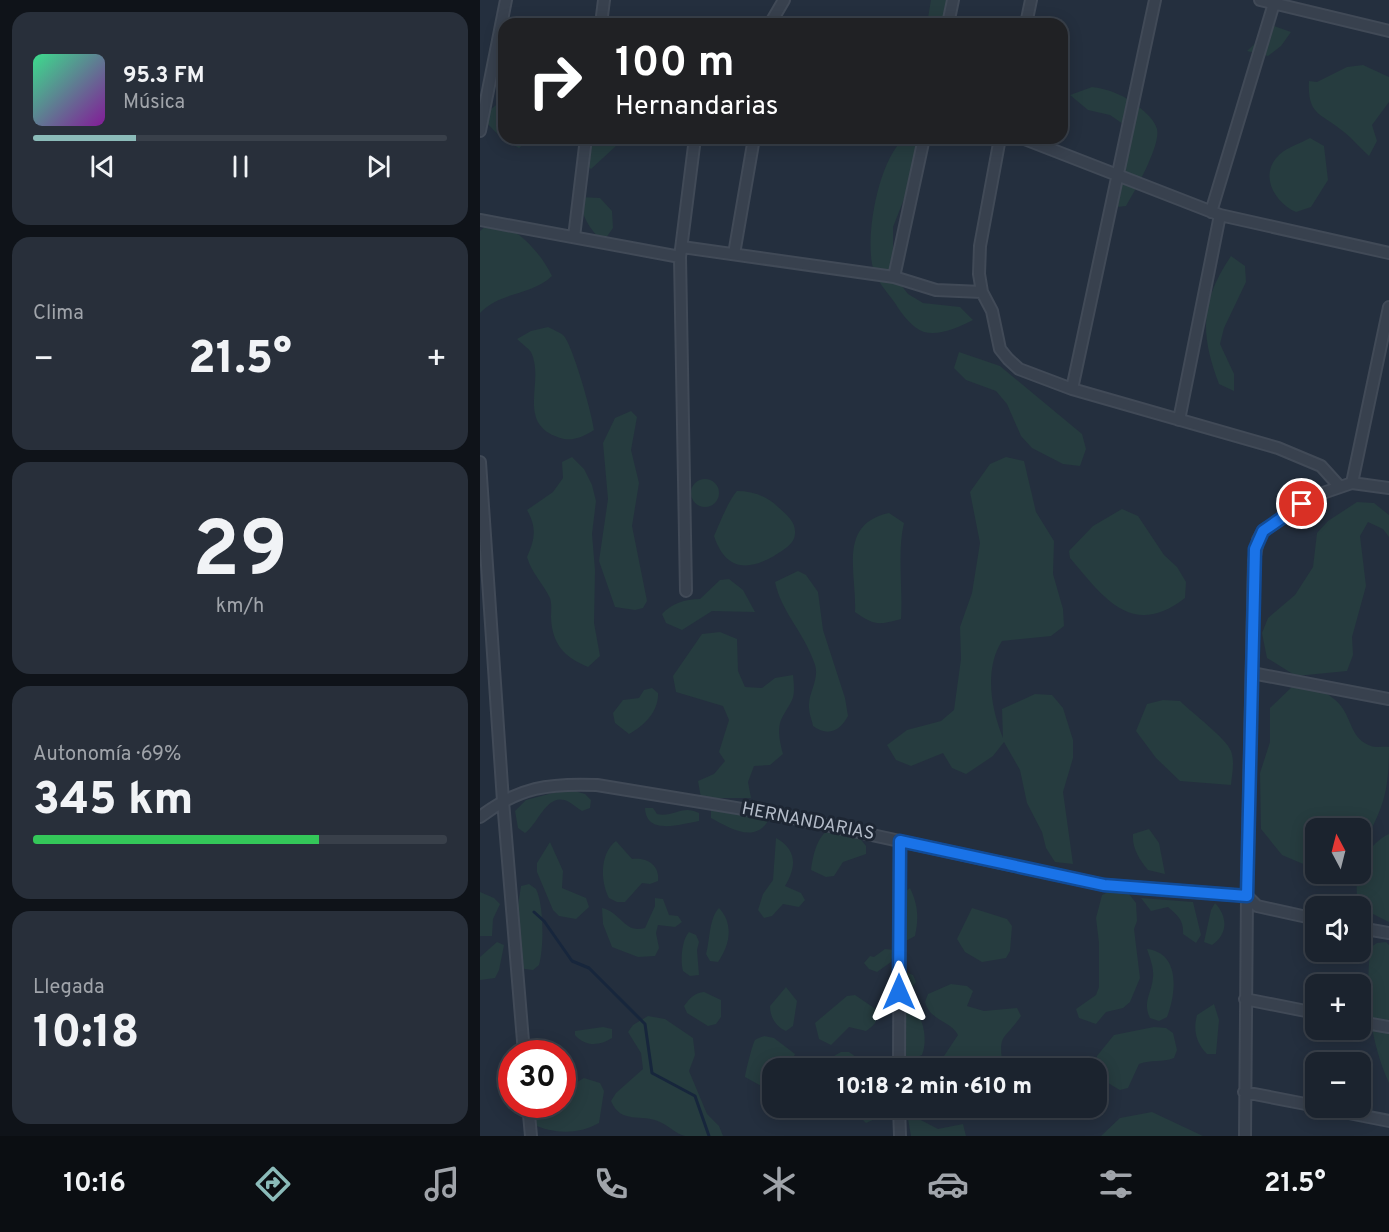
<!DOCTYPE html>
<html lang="es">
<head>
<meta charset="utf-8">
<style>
	body { margin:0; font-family:Overpass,sans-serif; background:#282f3a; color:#f1f3f6; height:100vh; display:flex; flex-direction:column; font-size:22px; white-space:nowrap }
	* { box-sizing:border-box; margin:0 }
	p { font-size:20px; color:#a0a4aa }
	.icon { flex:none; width:33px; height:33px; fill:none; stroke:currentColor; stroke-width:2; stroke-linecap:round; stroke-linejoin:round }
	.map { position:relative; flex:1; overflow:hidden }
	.details { display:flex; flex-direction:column; gap:12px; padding:12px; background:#0f1319; width:480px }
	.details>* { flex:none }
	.hud { position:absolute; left:18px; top:18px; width:570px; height:126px; border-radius:18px; box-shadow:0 3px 15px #0003,0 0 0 2px #39404a; background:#202124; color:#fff; overflow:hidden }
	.needle { width:39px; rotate:353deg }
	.fabs { position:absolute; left:825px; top:818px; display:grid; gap:12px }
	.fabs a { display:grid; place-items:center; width:66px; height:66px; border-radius:12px; background:#1b232e; box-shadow:0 3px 15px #0003,0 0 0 2px #39404a; font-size:30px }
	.speed { position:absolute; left:18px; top:1040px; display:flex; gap:12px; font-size:30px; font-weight:700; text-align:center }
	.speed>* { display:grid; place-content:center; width:78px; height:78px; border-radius:50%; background:#1b232e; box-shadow:0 3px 15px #0003,0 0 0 2px #39404a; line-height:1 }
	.speed .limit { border:9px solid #d22; background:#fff; color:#111 }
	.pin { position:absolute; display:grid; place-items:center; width:51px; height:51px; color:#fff; margin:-26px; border:3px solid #fff; border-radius:50%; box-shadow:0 2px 6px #0007 }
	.me { position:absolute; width:66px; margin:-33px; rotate:0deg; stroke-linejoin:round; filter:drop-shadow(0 0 4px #0008) }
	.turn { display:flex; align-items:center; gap:21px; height:126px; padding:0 18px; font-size:27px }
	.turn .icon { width:78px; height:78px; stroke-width:2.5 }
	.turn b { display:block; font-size:42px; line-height:51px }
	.big { font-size:45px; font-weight:800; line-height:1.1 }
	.details .tile { flex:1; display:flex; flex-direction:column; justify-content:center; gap:9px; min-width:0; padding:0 21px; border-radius:18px; background:#282f3a }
	.details .dial { align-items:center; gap:0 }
	.dial b { font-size:78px; line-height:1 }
	.song { display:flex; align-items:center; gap:18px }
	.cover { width:72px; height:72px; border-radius:9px; background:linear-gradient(135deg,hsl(150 70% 55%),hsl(290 70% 35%)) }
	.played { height:6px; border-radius:3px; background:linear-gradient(90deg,#8bbbb9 25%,#39404a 25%) }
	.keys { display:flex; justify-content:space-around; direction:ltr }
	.heat { display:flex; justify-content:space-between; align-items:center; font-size:33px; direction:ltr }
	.charge { height:9px; border-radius:4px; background:linear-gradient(90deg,#34c759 69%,#39404a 0) }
	.trip { position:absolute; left:282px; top:1058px; width:345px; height:60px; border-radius:18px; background:#1b232e; box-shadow:0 3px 15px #0003,0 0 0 2px #39404a; font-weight:800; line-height:60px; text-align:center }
	.tabs { display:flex; height:96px; justify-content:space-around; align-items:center; background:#0b0e12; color:#a0a4aa }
	.tabs .icon { width:42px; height:42px }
	.tabs .on { color:#8bbbb9 }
	.tabs b { font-size:27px; color:#f1f3f6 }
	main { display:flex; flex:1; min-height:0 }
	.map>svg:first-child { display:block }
	.green { fill:#263c3f }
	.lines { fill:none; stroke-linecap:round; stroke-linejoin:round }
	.stream { stroke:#17263c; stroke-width:3 }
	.minor-casing { stroke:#414a57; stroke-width:14 }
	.minor { stroke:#38414e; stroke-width:10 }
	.route-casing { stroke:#114b97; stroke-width:15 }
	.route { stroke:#1a73e8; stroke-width:10 }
	.labels { text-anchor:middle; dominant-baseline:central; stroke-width:6; stroke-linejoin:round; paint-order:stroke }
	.street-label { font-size:18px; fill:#b4bcc9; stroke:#1d2633 }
</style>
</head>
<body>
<main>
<section class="details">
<div class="tile">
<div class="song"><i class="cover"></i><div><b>95.3 FM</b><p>Música</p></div></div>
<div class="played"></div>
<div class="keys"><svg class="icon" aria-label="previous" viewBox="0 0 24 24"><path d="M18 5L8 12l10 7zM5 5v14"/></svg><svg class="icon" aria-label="pause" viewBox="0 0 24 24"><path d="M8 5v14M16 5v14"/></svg><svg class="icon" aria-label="next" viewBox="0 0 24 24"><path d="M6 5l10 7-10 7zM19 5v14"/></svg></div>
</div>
<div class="tile"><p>Clima</p>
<div class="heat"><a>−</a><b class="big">21.5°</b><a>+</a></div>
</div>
<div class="tile dial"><b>29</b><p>km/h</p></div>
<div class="tile"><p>Autonomía · 69%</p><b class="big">345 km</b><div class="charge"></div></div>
<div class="tile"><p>Llegada</p><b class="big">10:18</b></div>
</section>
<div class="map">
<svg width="909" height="1136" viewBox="0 0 909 1136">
	<rect width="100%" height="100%" fill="#242f3e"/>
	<!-- green -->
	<path class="green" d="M 451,0 L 477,0 L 466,24 L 447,24 Z
		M 794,26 L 811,32 L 801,46 L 788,56 L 767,51 Z
		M 883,65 L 909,77 L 909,102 L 892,125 L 897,141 L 889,156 C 880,148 873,139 864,132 C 842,113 827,116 829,81 L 837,82 L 867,67 Z
		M 612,87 C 630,89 645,96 659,107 C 666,113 674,119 677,129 C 681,145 655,191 646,206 L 637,207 L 629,203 L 628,190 L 646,126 L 630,115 L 608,110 L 590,95 Z
		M 24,99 L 24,138 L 51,138 L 39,148 C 23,139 12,131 2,116 Z
		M 100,138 L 136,138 L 136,146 L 111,169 L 98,157 Z
		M 424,138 L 430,138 L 437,148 L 437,166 L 413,227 L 413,247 L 418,281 L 428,294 L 443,303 L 480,307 L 493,320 C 479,327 460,336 444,332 C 432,328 421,313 415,303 C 407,292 394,278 392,264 C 386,230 399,161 424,138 Z
		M 830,138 L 844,146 L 848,180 L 831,207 L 816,212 C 794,202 778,174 800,154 C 808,147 821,143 830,138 Z
		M 99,197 L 120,198 L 132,211 L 133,228 L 123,242 C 109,228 102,217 99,197 Z
		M 25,225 C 46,238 61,254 72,276 C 51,296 21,291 0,313 L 0,231 L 6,226 Z
		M 751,256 L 765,266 L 766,282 L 744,328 L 740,344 L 754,374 L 754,391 L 739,384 C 720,334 720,302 751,256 Z
		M 68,327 C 73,330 80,332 84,336 C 93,347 112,413 114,430 C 101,438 90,443 75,436 C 37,420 65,381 51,352 C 48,348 41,343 37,339 L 51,331 Z
		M 479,352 L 520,366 L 602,434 L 606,449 L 600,466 L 583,464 L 552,448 L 541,436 L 527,404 L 516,391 L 486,380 L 474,368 Z
		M 151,411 L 157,417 L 151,450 L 159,483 L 152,526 L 167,601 L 163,608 L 155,610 L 135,607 L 119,561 L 128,499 L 123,443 L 135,418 Z
		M 92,457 L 104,469 L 112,485 L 116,501 L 112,534 L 115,570 L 114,623 L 120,656 L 108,667 C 84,657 72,644 71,617 C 71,611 72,604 70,598 C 63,583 52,574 47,557 C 55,539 57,528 47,510 L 73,492 L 83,478 L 82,462 Z
		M 526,457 L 544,461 L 556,512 L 574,541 L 573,574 L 583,609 L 584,626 L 571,636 L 522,641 C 504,669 511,709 523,738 L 522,709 L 555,694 L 572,695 L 583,708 L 593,740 L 593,758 L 583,792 L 593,864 L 575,862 L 566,848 L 562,832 L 547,803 L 540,770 L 524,742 L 513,756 L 486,774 L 472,768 L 463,753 L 431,766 L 416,760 L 407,745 L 427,730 L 461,721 L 474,710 L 481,659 L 480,627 L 492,593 L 500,543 L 490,492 L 510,464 Z
		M211 493a14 14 0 1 1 28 0a14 14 0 1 1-28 0Z
		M 257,491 C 272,491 287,496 298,507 C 306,514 316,522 315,533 C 315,544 303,550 294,556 C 266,572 245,569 234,536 C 240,523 248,501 257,491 Z
		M 877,502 L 894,503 L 909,515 L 909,537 L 903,529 L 888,522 L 880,536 L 886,586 L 872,637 L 873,655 L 867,671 L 816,676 L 787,658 L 782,633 L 788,618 L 815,595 L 833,567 L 837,533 L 848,521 Z
		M 642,509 L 658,516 L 684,555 L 697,567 L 706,582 L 705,598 C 652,639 624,598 590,558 L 589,551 L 613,526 Z
		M 409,513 L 424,523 C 417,552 423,589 421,619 C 398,625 395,626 375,612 C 377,574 357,524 409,513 Z
		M 318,571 L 326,575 L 338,592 L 343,630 L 365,698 L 368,716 C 360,731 348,737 333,726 C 332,720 329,714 329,708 C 328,691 341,679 334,662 C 324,633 301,611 295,582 Z
		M 249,579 L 263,590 L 275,612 L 232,611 L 202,630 L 186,623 L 182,614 C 191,604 205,599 220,599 L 240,580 Z
		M 240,632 L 257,639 L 258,671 L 265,687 L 282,688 L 295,678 L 313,675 C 316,702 312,698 301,720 C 297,730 300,743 303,754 L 290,765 L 274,766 L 268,782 L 271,798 L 221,798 L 218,781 L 234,774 L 245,761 L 239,752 L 249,720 L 243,706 L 196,692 L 193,676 L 222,634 Z
		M 815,684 C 832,687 849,691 861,706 C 872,720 871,739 891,746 C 896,748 904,746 909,747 C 909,794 903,808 881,849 L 880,828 L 836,828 L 835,869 L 802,855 L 781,829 L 780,773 L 790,742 L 790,708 Z
		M 172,688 L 178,693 C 179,711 164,726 149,734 L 135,723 L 133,713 L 143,700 L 159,698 L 164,690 Z
		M 683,700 L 700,701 C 712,713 746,738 751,751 C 755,762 752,774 751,785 L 700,781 L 676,758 L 656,731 L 667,704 Z
		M 88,789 L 105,794 L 111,800 L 110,808 L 102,811 C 97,808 94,805 89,802 C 67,790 58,825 45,833 L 38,828 L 35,811 L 46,800 Z
		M 165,808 L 173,808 L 177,814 C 193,818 202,804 219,813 L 219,821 C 201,824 166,836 165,808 Z
		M 231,810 L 280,816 L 288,821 C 274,844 248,827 231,818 Z
		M 350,829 L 375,832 L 386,846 L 386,854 L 363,862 L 354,876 L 346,877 L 331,870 C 333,855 337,836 350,829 Z
		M 669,829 L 679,843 L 685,874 L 668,870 C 659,859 652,848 653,834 Z
		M 909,834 L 909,922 L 881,908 C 869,884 883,846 909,834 Z
		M 296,838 C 318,850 316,868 305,886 L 321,893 L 325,900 L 319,907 L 303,904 L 292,916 L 284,918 L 278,910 L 283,894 L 293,880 Z
		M 136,841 L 152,859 C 167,857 180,865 178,881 L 170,884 L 162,883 L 145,902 L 137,902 L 129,898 C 120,881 120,853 136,841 Z
		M 70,842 L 83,871 L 82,888 L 106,898 L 109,907 L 96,919 L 79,916 L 73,910 L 57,872 L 57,863 Z
		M 49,884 L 56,889 C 64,905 64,948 59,965 L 53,970 L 38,968 L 32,945 L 41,886 Z
		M 430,888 C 438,905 439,917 435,936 L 420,944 L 414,938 L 413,930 L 419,923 L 423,893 Z
		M 637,888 L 646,890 L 656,903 L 657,921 L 654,929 L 660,978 L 650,1002 L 643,1008 L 626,1012 L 616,1024 L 599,1018 L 596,1009 L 616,995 L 619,987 L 619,943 L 616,918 L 622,895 Z
		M 0,892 L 14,898 L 20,904 L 13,919 L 12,936 L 0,936 Z
		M 175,898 L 183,899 L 189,915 L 198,916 L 202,922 L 195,927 L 178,925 L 176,933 L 179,948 L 175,956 L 158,957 L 132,947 L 123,924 L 122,908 C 141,912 144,934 165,928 L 175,906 Z
		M 661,898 L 713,902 L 721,935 L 716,943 L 703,934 C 704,920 697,915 688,907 L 671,911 Z
		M 735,903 C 748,917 748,934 732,945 L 724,942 L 731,910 Z
		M 239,908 C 254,924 250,945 238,962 L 230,961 L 226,954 C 230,940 229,918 239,908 Z
		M 492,908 L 527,919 L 532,926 L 530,951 L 526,958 L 502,962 L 485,952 L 477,939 Z
		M 209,932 L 216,935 L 219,942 L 217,950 L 219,975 L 210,976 L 203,971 C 200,961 202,939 209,932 Z
		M 17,942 L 24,945 L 19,970 L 15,978 L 0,980 L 0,957 Z
		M 906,942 L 909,945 L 909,1083 C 890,1041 884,992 891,947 L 897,943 Z
		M 405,949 L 414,950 L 411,962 L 397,972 L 389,969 L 384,963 L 390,956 L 394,957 Z
		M 667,949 C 701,953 696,994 687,1017 L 679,1021 L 670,1018 C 662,1002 672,993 673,977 C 674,968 670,958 667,949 Z
		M 425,972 L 433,975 L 436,982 L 426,996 L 417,998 L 410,987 Z
		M 471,984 L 487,986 L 493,991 L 487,1006 L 504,1011 L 537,1008 L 541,1016 C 523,1042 518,1032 523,1068 L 456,1068 L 478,1035 C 470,1020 450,1021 445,1002 L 448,994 Z
		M 306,987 L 317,1001 L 313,1026 L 306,1031 C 296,1027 290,1017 290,1006 Z
		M 224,992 L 241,1000 L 241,1017 L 236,1024 L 228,1026 L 207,1013 L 204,1006 C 210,998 214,993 224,992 Z
		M 375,995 L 397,1010 C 398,1021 395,1025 386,1031 L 369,1027 L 351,1045 L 339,1039 L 335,1023 L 367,996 Z
		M 734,1004 L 739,1020 L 736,1054 L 727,1054 C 716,1042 713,1031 717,1015 Z
		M 429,1006 C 444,1013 448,1041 442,1055 L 430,1060 L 421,1058 C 423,1042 433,1029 418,1018 L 417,1012 Z
		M 168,1016 L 185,1019 L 213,1038 L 215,1055 L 209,1071 L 227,1114 L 239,1126 L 243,1136 C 232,1136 216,1136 205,1136 C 196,1134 188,1125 180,1122 C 161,1113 141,1125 131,1101 L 136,1093 L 163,1069 L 161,1053 L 148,1032 L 153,1025 Z
		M 123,1027 L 132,1029 L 132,1038 C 120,1046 105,1047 95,1035 L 95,1031 Z
		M 674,1027 L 686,1028 L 693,1033 L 697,1050 L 694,1058 C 682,1063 672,1059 659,1064 L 648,1088 L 640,1090 C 624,1081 616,1076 617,1056 L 634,1035 Z
		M 284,1036 L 294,1038 L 315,1054 L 308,1068 L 292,1068 L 292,1092 L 265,1077 C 265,1074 273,1042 275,1040 C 277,1038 282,1037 284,1036 Z
		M 361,1052 L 369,1052 L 376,1057 L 376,1068 L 333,1068 Z
		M 104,1078 L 120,1083 L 124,1091 L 119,1123 C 97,1135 74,1134 52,1124 L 61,1110 L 78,1107 L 93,1098 L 97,1082 Z
		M 379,1107 L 396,1107 L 397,1118 L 386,1123 L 380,1117 Z
		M 672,1112 L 723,1136 L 621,1136 L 640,1118 Z
		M 437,1118 L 458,1129 L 483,1124 L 486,1136 L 431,1136 L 428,1119 Z"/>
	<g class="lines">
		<!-- stream -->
		<path class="stream" d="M 54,912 L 64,921 L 92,961 L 109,968 L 165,1024 L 172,1073 L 215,1096 L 229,1136"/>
		<!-- minor casing -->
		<g class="minor-casing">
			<path id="minor" d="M 780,0 L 909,31
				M 121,24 L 124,0
				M 290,24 L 304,0
				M 468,24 L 473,0
				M 546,24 L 551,0
				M 0,131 L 26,0
				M 520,138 L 500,246 L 499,274 L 502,292 L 512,311 L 520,349 L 528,359 L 539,369 L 592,389 L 798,448 L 841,466 L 860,487
				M 542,138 L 740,215 L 909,253
				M 731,212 L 795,0
				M 0,220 L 200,257
				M 94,237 L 106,138
				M 202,247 L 414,277 L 456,290 L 502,292
				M 254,254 L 274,138
				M 414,277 L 444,138
				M 592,389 L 675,0
				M 699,420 L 740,215
				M 0,462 L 23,801 L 44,1053
				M 872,483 L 909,307
				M 206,591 L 200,257 L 215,138
				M 772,673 L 909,699
				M 0,817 C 39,787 69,783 117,785 L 299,815 L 624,885 L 767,896 L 774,561 L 778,540 L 783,531 L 837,495 L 872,483 L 909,488
				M 767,896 L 777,906 L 836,919
				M 880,928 L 909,933
				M 765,999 L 836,1013
				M 880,1022 L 909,1027
				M 419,1068 L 420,841
				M 764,1092 L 836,1106
				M 48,1104 L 51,1136
				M 419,1107 L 420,1136
				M 838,1107 L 909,1121
				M 765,1136 L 767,896"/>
		</g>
		<!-- minor -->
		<use href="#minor" class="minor"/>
	</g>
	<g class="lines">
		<!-- route casing -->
		<g class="route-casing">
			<path id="route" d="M 419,992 L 420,841 L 624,885 L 767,896 L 775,549 L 783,531 L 822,504"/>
		</g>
		<!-- route -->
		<use href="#route" class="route"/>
	</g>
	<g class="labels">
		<!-- street labels -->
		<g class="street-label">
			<text transform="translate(328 822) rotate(11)">HERNANDARIAS</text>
		</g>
	</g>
</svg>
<div class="fabs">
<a><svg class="needle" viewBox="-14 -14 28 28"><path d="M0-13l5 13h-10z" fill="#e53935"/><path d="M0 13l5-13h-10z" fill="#a0a4aa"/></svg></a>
<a><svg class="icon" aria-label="sound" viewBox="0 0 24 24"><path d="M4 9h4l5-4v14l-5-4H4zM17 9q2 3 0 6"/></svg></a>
<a>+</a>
<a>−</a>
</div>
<div class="speed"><div class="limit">30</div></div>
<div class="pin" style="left:822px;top:504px;background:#d93025"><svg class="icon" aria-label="arrive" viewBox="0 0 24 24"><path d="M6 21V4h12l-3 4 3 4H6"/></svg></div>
<svg class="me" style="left:419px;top:992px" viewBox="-20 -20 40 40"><path d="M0-17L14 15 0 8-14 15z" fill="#1a73e8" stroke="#fff" stroke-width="4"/></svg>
<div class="trip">10:18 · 2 min · 610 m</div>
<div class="hud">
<div class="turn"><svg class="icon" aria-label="right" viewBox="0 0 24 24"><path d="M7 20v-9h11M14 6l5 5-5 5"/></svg><div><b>100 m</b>Hernandarias</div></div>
</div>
</div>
</main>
<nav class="tabs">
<b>10:16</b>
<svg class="icon on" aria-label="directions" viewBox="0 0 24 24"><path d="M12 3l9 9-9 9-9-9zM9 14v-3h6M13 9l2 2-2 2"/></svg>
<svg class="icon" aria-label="music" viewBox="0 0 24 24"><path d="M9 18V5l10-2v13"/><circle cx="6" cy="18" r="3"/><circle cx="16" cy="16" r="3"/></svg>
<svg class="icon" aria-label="phone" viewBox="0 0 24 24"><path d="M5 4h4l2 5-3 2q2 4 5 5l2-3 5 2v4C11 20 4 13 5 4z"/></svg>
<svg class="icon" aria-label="climate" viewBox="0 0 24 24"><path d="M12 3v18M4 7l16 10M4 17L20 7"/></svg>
<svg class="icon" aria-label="car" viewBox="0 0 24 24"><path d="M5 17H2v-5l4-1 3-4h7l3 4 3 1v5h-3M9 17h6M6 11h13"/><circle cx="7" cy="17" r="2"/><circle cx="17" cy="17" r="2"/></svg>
<svg class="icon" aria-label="filters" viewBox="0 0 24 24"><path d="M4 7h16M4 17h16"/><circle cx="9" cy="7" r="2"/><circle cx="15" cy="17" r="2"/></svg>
<b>21.5°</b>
</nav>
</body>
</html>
